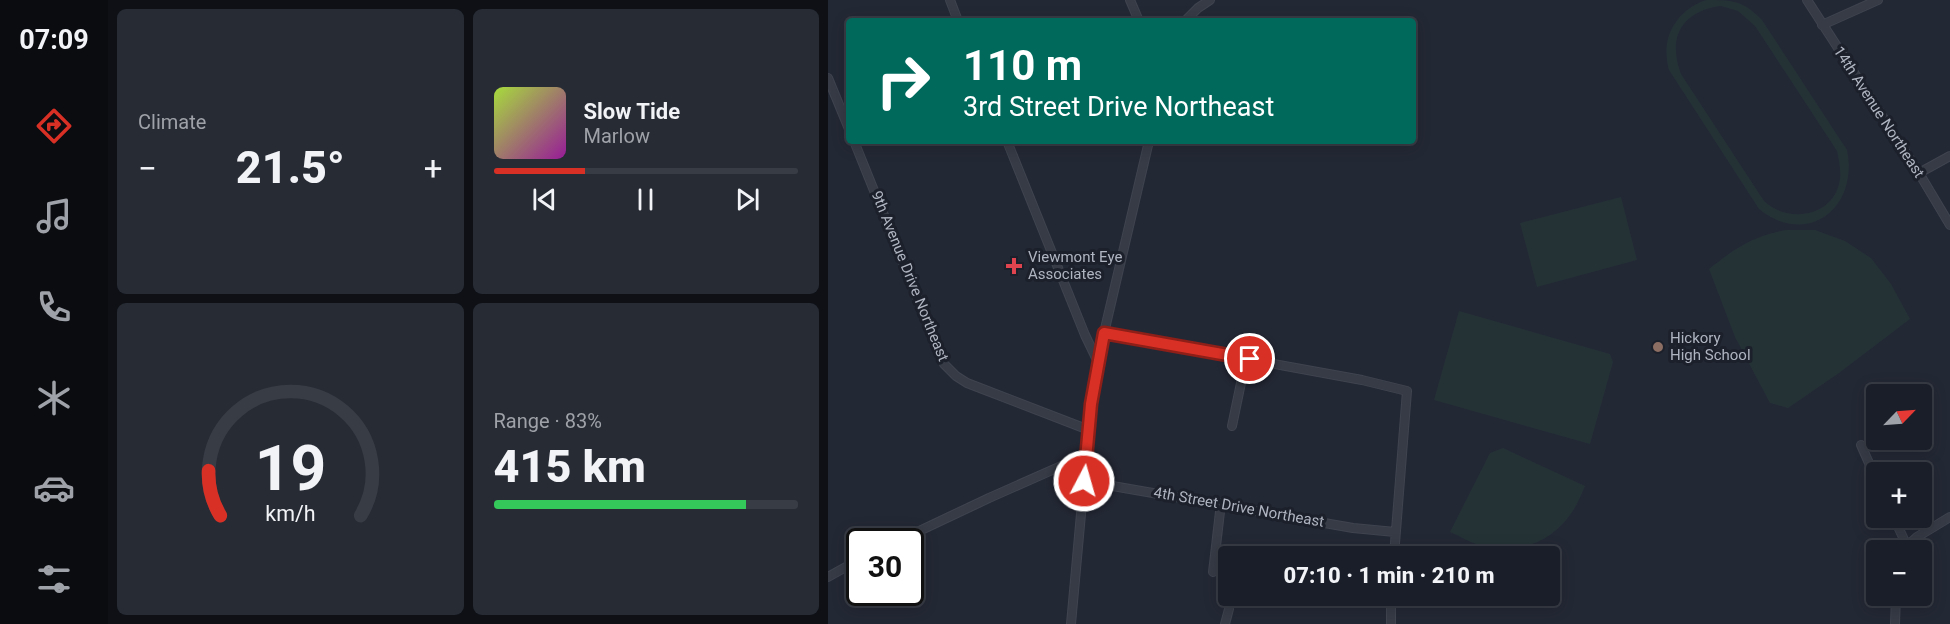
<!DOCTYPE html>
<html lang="en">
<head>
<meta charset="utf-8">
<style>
	body { margin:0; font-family:Roboto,sans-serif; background:#272b34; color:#f1f3f6; height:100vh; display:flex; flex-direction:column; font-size:22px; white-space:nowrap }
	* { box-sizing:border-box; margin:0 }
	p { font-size:20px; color:#9fa2a8 }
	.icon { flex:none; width:33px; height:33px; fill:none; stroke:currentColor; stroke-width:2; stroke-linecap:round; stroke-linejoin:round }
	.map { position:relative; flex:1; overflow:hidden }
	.side { display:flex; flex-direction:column; gap:9px; padding:9px; background:#0e1016; width:720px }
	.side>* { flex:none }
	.hud { position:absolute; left:18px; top:18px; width:570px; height:126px; border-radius:6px; box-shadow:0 3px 15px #0003,0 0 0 2px #383c45; background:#00695c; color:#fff; overflow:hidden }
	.needle { width:39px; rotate:65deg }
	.buttons { position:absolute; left:1038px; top:384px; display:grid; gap:12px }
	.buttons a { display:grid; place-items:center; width:66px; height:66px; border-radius:6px; background:#1a1e28; box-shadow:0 3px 15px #0003,0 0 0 2px #383c45; font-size:30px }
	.speed { position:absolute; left:18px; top:528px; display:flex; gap:12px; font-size:30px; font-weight:700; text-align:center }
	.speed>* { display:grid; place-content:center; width:78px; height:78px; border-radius:50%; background:#1a1e28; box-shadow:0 3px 15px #0003,0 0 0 2px #383c45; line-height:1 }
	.speed .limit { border:3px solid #111; border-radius:9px; background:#fff; color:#111 }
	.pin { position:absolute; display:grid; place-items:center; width:51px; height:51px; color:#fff; margin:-26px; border:3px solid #fff; border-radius:50%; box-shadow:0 2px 6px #0007 }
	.me { position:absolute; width:66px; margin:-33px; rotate:6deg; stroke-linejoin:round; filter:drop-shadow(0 0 4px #0008) }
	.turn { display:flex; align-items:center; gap:21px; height:126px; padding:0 18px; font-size:27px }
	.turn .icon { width:78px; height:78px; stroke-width:2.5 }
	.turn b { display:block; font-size:42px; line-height:51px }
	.big { font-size:45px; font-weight:800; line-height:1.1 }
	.side .widget { flex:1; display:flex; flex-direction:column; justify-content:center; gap:9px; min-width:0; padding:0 21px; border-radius:9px; background:#272b34 }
	.side .dial { align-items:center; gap:0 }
	.dial svg { height:156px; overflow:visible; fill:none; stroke:#383c45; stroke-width:7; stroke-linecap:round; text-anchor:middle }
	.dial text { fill:#f1f3f6; stroke:none }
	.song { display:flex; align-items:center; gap:18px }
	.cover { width:72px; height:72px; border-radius:9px; background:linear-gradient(135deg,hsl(80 70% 55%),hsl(300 70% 35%)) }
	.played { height:6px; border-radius:3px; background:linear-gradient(90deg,#d93025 30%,#383c45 30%) }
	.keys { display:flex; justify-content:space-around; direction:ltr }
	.heat { display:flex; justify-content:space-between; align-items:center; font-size:33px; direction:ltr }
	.charge { height:9px; border-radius:4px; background:linear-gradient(90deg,#34c759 83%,#383c45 0) }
	.side .tiles { flex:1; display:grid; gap:9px; grid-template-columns:repeat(2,1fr) }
	.trip { position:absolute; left:390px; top:546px; width:342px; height:60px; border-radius:6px; background:#1a1e28; box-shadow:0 3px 15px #0003,0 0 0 2px #383c45; font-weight:800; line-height:60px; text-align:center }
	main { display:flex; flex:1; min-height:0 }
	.menu { display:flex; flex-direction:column; width:108px; justify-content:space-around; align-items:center; background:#0a0c10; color:#9fa2a8 }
	.menu .icon { width:42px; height:42px }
	.menu .current { color:#d93025 }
	.menu b { font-size:27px; color:#f1f3f6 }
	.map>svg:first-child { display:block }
	.green { fill:#243236; fill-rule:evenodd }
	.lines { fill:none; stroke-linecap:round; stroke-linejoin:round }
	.minor-casing { stroke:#3f444f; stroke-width:10 }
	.minor { stroke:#363b46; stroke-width:8 }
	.route-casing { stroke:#8d1f18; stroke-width:15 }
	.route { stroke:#d93025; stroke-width:10 }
	.health-dot { fill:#e0444e; stroke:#1b202a; stroke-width:2 }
	.education-dot { fill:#8d6e63; stroke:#1b202a; stroke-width:2 }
	.labels { text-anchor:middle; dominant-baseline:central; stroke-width:6; stroke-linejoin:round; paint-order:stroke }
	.street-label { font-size:15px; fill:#b0b5c2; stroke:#1b202a }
	.poi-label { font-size:15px; fill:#b0b5c2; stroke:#1b202a; text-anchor:start }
</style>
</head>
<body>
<main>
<nav class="menu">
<b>07:09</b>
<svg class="icon current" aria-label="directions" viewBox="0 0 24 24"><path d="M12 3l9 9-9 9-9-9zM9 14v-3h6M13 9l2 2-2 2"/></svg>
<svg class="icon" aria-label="music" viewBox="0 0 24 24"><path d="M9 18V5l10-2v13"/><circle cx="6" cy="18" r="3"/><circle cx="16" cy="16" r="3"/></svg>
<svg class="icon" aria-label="phone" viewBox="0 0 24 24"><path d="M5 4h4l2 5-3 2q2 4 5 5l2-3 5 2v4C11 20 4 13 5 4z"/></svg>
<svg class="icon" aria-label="climate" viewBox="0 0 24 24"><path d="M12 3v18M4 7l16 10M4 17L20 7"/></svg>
<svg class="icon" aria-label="car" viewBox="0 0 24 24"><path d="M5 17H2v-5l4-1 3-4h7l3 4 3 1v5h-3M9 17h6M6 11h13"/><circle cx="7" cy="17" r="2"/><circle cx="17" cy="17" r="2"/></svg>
<svg class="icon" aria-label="filters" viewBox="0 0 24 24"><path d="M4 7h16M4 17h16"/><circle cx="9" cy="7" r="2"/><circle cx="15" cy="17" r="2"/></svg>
</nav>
<section class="side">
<div class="tiles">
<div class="widget"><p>Climate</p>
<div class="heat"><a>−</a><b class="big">21.5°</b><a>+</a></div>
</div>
<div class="widget">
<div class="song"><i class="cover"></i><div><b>Slow Tide</b><p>Marlow</p></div></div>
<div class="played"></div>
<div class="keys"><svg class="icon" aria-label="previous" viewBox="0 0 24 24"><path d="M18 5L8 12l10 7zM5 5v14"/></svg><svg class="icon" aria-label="pause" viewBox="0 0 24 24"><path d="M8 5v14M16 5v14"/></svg><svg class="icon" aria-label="next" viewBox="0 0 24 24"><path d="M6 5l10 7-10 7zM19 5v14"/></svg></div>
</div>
<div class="widget dial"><svg viewBox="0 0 100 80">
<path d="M14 69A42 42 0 1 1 86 69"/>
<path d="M14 69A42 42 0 0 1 8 46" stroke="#d93025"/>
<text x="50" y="56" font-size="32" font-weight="700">19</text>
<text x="50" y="72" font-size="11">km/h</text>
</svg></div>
<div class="widget"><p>Range · 83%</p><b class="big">415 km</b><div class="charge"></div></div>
</div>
</section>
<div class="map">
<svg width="1122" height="624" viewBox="0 0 1122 624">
	<rect width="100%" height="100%" fill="#232835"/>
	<!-- green -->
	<path class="green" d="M 878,0 C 904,0 915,0 934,20 L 1019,150 C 1031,208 979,248 931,209 L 841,70 C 832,39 847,11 878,0 ZM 893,6 L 910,11 L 927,26 L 1009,151 C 1011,160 1013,170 1012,179 C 1007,217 960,224 936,201 L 853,74 C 839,37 854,11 893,6 Z
		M 793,197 L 809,260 L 709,287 L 692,223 Z
		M 958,230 L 987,230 L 1017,241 L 1043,258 L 1063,284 L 1082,319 L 1011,373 L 960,408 L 942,403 L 907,337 L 881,269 C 909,247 923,237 958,230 Z
		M 631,311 L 782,354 L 785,362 L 762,444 L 606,400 Z
		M 675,448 L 757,486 C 753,495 749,506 742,515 C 725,540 691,555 661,548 C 647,545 635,538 622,532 L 662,453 Z"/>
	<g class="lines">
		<!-- minor casing -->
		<g class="minor-casing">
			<path id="minor" d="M 122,0 L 130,21
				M 302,0 L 311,21
				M 979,0 L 1091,173 L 1122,225
				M 357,21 L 370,8 L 382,0
				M 994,25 L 1050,0
				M 0,78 L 21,129
				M 26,141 L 116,364 L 128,376 L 139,383 L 261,430
				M 179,141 L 257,335 L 270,362
				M 1091,173 L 1122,156
				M 276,333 L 534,380 L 579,391 L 566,556
				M 404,426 L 418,359
				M 1033,445 L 1048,479
				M 256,481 L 525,528 L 567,532
				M 1066,518 L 1079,546 L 1075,550
				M 68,542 L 161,498 L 258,455
				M 1079,546 L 1089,537 L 1122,517
				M 385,572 L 393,503
				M 0,577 L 32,559
				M 243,624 L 263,404 L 276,333 L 321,141
				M 397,624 L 401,609
				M 563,624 L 563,596
				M 1067,624 L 1068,596"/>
		</g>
		<!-- minor -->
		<use href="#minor" class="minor"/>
	</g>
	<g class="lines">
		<!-- route casing -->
		<g class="route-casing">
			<path id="route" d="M 256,481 L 263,404 L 276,333 L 422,359"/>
		</g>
		<!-- route -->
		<use href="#route" class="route"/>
	</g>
	<!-- markers -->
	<path class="health-dot" d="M183 257h6v6h6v6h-6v6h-6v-6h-6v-6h6z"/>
	<circle class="education-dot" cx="830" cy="347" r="6"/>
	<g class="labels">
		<!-- street labels -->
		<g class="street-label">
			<text transform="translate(1051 112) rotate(57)">14th Avenue Northeast</text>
			<text transform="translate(82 276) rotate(68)">9th Avenue Drive Northeast</text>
			<text transform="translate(411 507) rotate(10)">4th Street Drive Northeast</text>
		</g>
		<!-- poi labels -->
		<g class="poi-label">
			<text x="200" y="257">Viewmont Eye<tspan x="200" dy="17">Associates</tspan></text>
			<text x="842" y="338">Hickory<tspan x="842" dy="17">High School</tspan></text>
		</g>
	</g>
</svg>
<div class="buttons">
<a><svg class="needle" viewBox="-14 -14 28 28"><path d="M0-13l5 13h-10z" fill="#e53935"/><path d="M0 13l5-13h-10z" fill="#9fa2a8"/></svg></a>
<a>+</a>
<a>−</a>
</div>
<div class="speed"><div class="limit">30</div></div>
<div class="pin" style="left:422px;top:359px;background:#d93025"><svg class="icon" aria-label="arrive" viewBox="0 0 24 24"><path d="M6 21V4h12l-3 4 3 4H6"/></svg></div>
<svg class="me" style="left:256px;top:481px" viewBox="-20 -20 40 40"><circle r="17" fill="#d93025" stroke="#fff" stroke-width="3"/><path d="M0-11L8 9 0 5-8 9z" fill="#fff"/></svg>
<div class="trip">07:10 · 1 min · 210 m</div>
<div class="hud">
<div class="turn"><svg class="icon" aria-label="right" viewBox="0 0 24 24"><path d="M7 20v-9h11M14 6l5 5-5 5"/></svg><div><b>110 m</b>3rd Street Drive Northeast</div></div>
</div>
</div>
</main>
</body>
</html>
